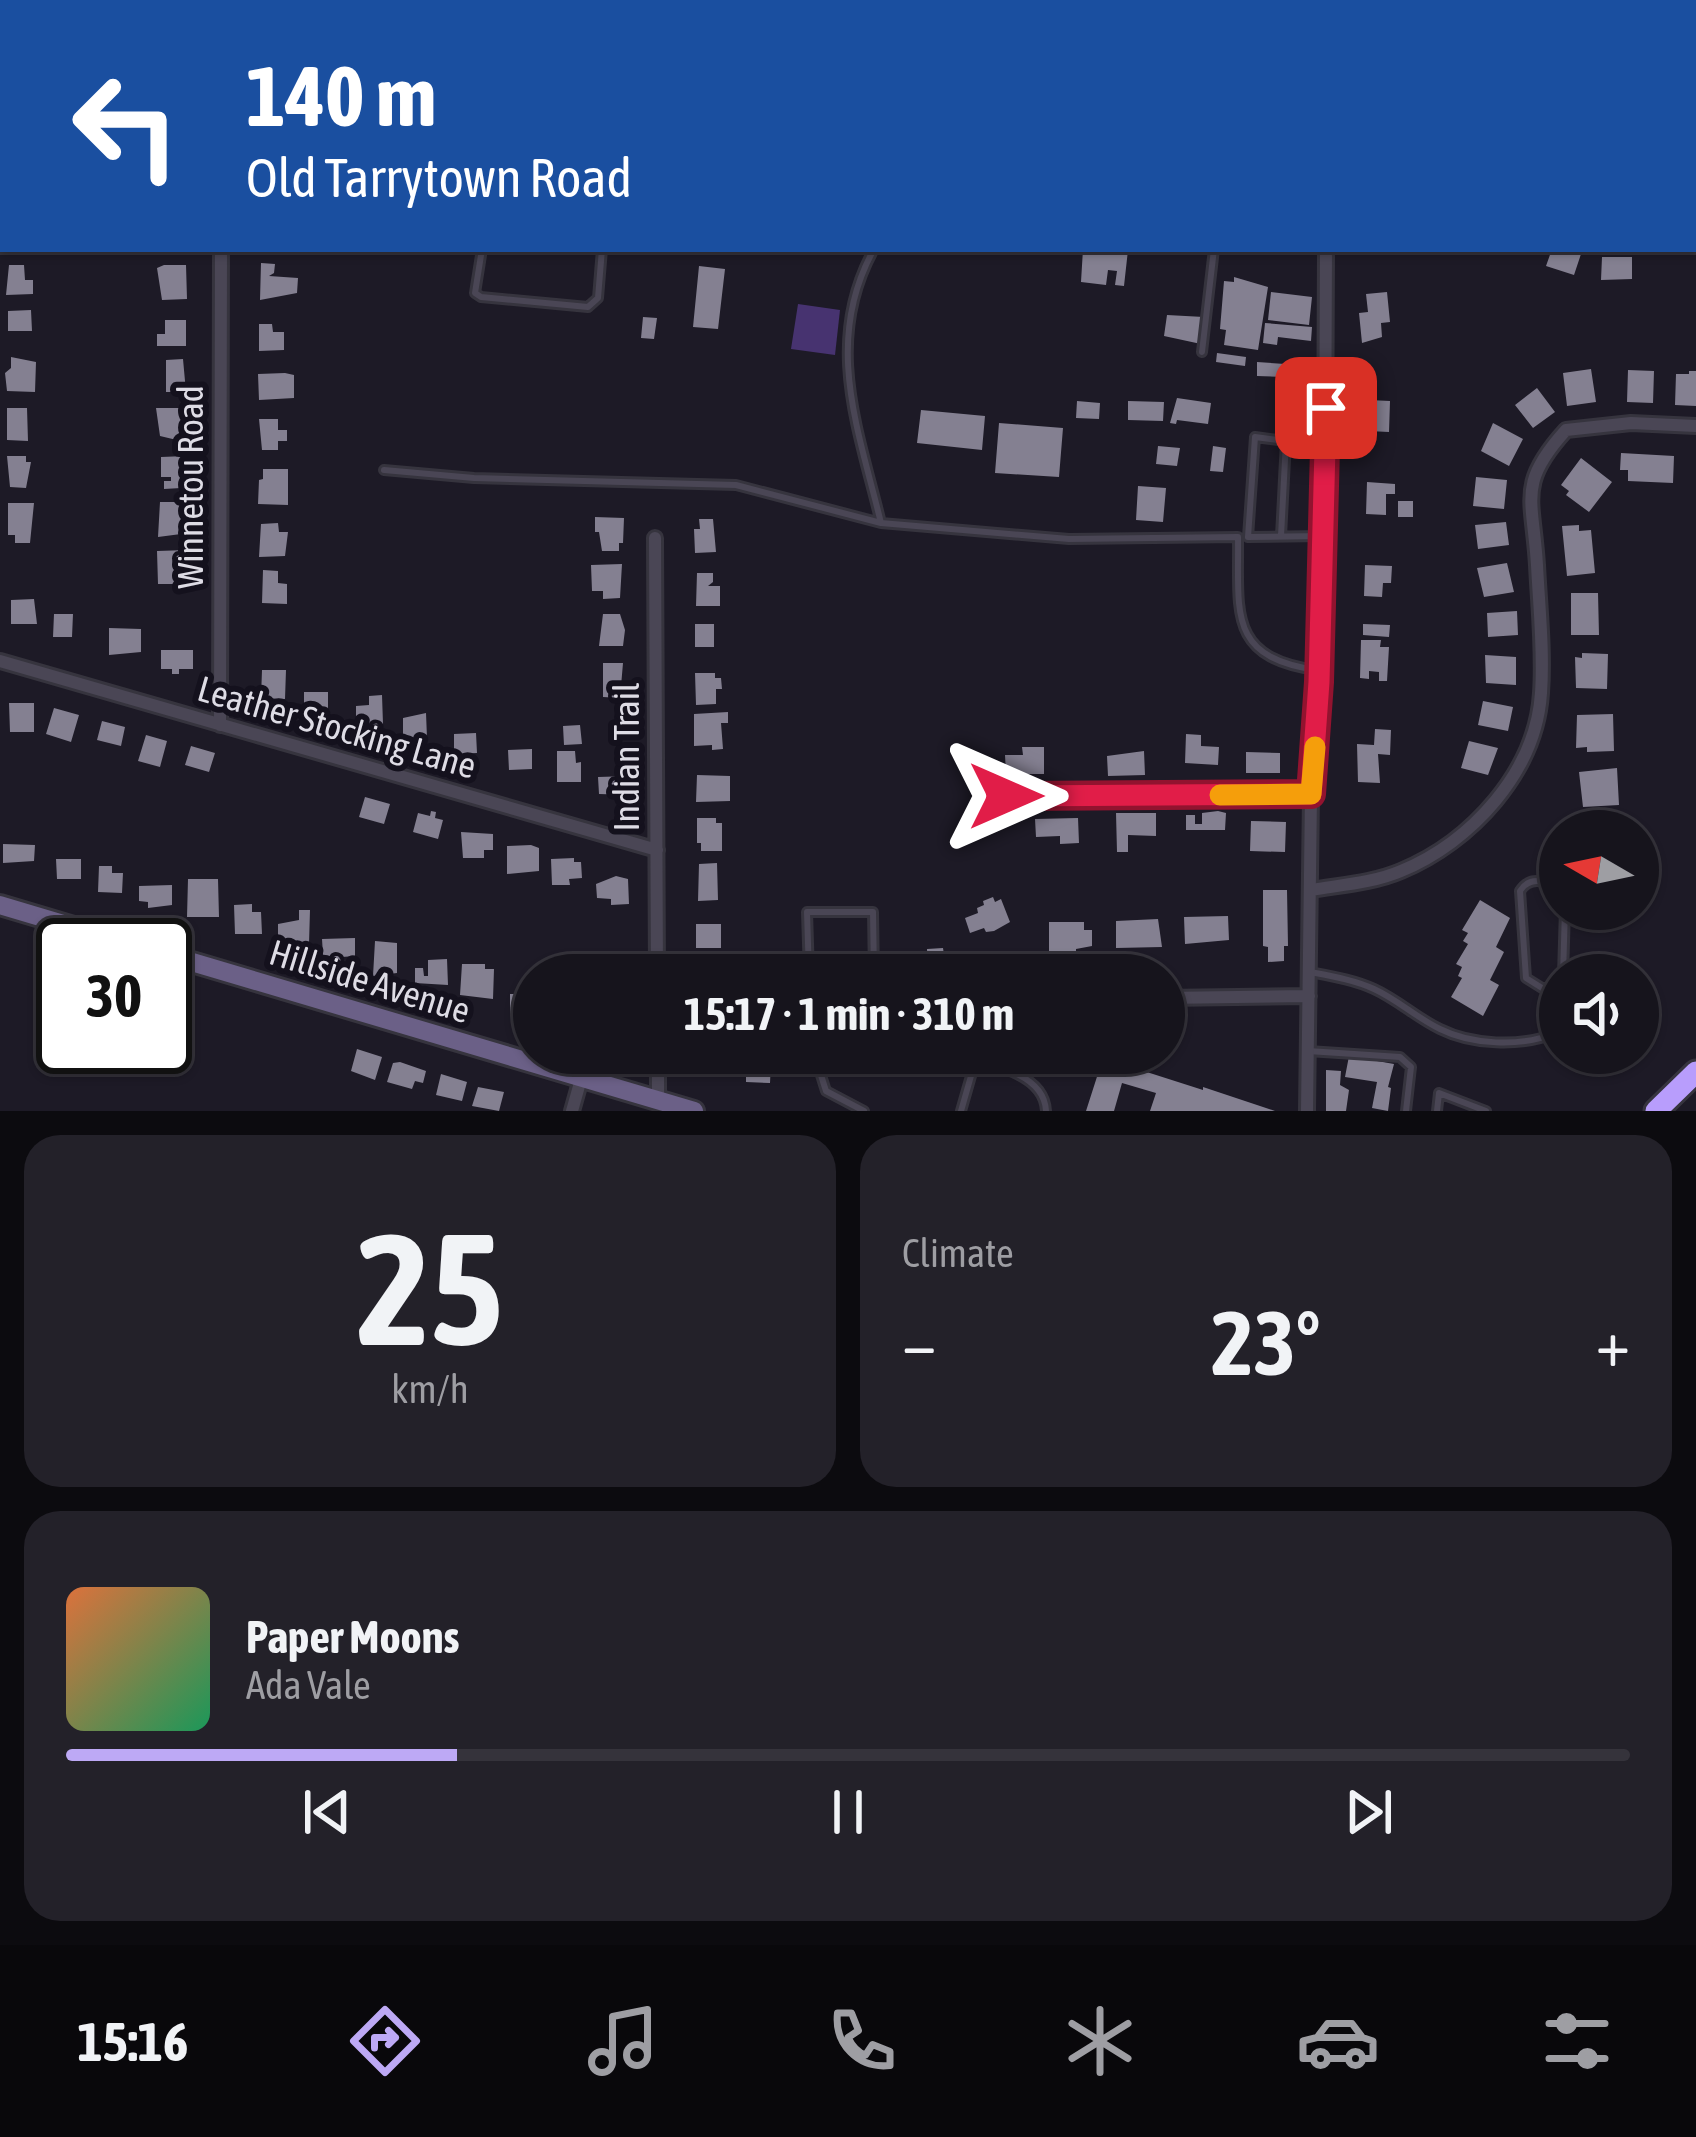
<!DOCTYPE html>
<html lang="en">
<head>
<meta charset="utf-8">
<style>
	body { margin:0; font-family:"Asap Condensed",sans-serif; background:#232129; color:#f1f3f6; height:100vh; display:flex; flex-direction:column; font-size:45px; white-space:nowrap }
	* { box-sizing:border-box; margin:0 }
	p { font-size:39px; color:#9e9ea3 }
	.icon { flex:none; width:66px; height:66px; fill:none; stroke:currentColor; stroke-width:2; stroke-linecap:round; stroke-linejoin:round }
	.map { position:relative; height:1111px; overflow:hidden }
	.drawer { display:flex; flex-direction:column; gap:24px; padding:24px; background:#0c0b0f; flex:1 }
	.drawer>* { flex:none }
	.top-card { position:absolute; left:0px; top:0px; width:1698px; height:252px; box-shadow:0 3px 9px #0004,0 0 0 3px #35333b; background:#1a4fa0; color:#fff; overflow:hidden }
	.needle { width:78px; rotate:279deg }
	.buttons { position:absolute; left:1539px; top:810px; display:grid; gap:24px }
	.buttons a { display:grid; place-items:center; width:120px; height:120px; border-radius:50%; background:#16141c; box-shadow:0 3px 9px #0004,0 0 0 3px #35333b; font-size:60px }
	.speed { position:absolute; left:36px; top:918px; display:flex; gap:24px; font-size:60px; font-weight:700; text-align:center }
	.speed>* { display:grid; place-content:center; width:156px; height:156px; border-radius:50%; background:#16141c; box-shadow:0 3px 9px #0004,0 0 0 3px #35333b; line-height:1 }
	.speed .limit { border:6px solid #111; border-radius:18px; background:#fff; color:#111 }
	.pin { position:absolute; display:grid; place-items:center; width:102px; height:102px; color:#fff; margin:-51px; border-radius:24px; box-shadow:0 6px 18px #0006 }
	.me { position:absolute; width:132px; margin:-66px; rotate:90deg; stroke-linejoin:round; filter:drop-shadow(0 0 9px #0008) }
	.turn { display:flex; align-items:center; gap:42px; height:252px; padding:0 48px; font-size:54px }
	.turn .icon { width:156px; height:156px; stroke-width:2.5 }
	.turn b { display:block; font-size:84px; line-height:102px }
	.big { font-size:90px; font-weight:700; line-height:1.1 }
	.drawer .widget { flex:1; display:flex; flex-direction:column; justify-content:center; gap:18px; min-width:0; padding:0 42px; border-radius:36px; background:#232129 }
	.drawer .dial { align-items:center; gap:0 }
	.dial b { font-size:156px; line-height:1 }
	.song { display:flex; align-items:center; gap:36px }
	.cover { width:144px; height:144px; border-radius:18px; background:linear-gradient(135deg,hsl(20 70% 55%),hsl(150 70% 35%)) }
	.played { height:12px; border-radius:6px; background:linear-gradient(90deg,#bda9f5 25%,#35333b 25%) }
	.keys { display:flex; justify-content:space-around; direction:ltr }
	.heat { display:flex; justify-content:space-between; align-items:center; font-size:66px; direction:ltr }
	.drawer .tiles { flex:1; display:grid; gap:24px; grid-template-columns:1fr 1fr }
	.widget:last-child { grid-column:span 2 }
	.trip { position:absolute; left:513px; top:954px; width:672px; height:120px; border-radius:60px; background:#16141c; box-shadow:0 3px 9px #0004,0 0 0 3px #35333b; font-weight:700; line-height:120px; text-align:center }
	.menu { display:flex; height:192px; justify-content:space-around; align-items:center; background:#09080b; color:#9e9ea3 }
	.menu .icon { width:84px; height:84px }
	.menu .current { color:#bda9f5 }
	.menu b { font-size:54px; color:#f1f3f6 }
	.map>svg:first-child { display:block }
	.green { fill:#473370 }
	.building { fill:#848091 }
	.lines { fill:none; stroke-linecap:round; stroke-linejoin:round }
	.service-casing { stroke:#36343e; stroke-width:12 }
	.minor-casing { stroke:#36343e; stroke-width:18 }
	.secondary-casing { stroke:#36343e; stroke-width:24 }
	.motorway-casing { stroke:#36343e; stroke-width:27 }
	.service { stroke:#4a4655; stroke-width:6 }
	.minor { stroke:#4a4655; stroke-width:12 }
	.secondary { stroke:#6b6087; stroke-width:18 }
	.motorway { stroke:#b89dfc; stroke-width:21 }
	.route-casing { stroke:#92132f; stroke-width:30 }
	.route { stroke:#e11d48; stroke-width:21 }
	.slow { stroke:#f59e0b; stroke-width:21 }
	.labels { text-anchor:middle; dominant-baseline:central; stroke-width:12; stroke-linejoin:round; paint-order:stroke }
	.street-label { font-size:36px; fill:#dedce5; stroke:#14111d }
</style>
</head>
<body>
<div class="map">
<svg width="1696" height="1111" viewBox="0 0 1696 1111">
	<rect width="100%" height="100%" fill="#1d1a26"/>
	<!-- green -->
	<path class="green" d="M 798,304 L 840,310 L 835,355 L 791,349 Z"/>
	<!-- building -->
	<path class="building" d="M 1083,249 L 1128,250 L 1124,286 L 1115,285 L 1117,271 L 1108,270 L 1106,285 L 1081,282 Z
		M 1552,249 L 1581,254 L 1574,275 L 1546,266 Z
		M 1602,257 L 1632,257 L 1632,279 L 1601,280 Z
		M 261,263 L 275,264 L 274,273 L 269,276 L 298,278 L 297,293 L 260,300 Z
		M 9,265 L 24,265 L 25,280 L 33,280 L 33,294 L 6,295 Z
		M 164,265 L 186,265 L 187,299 L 162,300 L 157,268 Z
		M 699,266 L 725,269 L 718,329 L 693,327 Z
		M 1234,277 L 1268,287 L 1258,350 L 1224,345 L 1226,330 L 1220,329 L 1224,281 L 1234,282 Z
		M 1271,292 L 1312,297 L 1309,325 L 1268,320 Z
		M 1387,292 L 1390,322 L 1381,323 L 1382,337 L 1362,343 L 1359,313 L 1368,312 L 1366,294 Z
		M 31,310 L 32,331 L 8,331 L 8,311 Z
		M 1167,315 L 1204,317 L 1201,344 L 1164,336 Z
		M 643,317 L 657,318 L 654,339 L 641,338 Z
		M 165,320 L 186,320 L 186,346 L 157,346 L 157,334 L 165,334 Z
		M 1265,323 L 1312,327 L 1311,341 L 1278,337 L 1277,345 L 1263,343 Z
		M 259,324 L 272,324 L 273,332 L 284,332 L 284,350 L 259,351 Z
		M 1217,353 L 1246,357 L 1245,366 L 1216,362 Z
		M 11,357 L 36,362 L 35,392 L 7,391 L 5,373 L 11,368 Z
		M 183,359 L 186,392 L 166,392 L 166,360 Z
		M 1257,362 L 1285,364 L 1284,377 L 1257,376 Z
		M 1591,369 L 1596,402 L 1567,406 L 1563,373 Z
		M 1628,370 L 1654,371 L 1653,403 L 1627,402 Z
		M 1689,371 L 1696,371 L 1696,406 L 1675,405 L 1676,374 L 1689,374 Z
		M 285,373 L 294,375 L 294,398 L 259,400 L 258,374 Z
		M 1287,379 L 1302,379 L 1301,400 L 1286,399 Z
		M 1537,388 L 1555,412 L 1533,428 L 1515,405 Z
		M 1177,398 L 1211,403 L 1208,424 L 1177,420 L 1176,424 L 1170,423 Z
		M 1369,400 L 1390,401 L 1389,432 L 1368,431 Z
		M 1077,401 L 1100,403 L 1099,419 L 1076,418 Z
		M 1128,401 L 1164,402 L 1163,421 L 1128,420 Z
		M 7,408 L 27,408 L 28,441 L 7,440 Z
		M 156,408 L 186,408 L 186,432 L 181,432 L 181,441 L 160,436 Z
		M 921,410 L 985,416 L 982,450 L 917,443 Z
		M 259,419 L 278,419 L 278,430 L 287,430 L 287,441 L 278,441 L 278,450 L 262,450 Z
		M 999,423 L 1063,428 L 1059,477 L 995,473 Z
		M 1493,423 L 1523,439 L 1509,466 L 1481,451 Z
		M 1158,446 L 1180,448 L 1177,466 L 1156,464 Z
		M 1213,446 L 1226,448 L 1223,472 L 1210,471 Z
		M 1621,453 L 1674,456 L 1673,483 L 1628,481 L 1628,470 L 1620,470 Z
		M 7,456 L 26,456 L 26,462 L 31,462 L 26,488 L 10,487 Z
		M 186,456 L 187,476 L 181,476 L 181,488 L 164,489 L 164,481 L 171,481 L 171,477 L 161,477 L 161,457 Z
		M 1581,458 L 1612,482 L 1589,512 L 1566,495 L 1569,491 L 1561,485 Z
		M 263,469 L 288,469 L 288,505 L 258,504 L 259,480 L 263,479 Z
		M 1476,477 L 1507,480 L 1504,509 L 1473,506 Z
		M 1367,482 L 1395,484 L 1395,494 L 1386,494 L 1386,515 L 1366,514 Z
		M 1138,486 L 1166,488 L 1163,522 L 1136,520 Z
		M 1398,501 L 1413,501 L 1413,517 L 1398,517 Z
		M 160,502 L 185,502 L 186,521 L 180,521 L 181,534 L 158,537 Z
		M 8,503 L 34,503 L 30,543 L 15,543 L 15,535 L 8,535 Z
		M 595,517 L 624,518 L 623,543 L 619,543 L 619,551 L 602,551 L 599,532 L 595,532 Z
		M 699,519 L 713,519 L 716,552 L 695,553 L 694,529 L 700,529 Z
		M 1506,522 L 1509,545 L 1478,549 L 1475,525 Z
		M 278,523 L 279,532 L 288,532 L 285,556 L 259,557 L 261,524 Z
		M 1579,525 L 1579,531 L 1591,530 L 1595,573 L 1567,576 L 1562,526 Z
		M 187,550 L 187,576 L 182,576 L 182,584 L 158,584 L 157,551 Z
		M 1507,563 L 1514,592 L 1484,597 L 1477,568 Z
		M 622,564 L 620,598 L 603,599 L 603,591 L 592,591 L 591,565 Z
		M 1365,565 L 1392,566 L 1391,583 L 1383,583 L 1382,597 L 1364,596 Z
		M 263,570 L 278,571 L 278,583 L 287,584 L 287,604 L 262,603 Z
		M 697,573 L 713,573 L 713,582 L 708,586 L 720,586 L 720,606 L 696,606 Z
		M 1571,593 L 1598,593 L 1599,635 L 1571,635 Z
		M 34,599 L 37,624 L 11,624 L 11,600 Z
		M 1517,611 L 1518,635 L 1488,637 L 1487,613 Z
		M 54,614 L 73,614 L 72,637 L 53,637 Z
		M 603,614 L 620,614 L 625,630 L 623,646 L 599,646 Z
		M 695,624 L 714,624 L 714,647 L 695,647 Z
		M 1363,624 L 1390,625 L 1389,637 L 1363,635 Z
		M 109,628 L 141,629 L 141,652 L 109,655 Z
		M 1361,640 L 1381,640 L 1380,647 L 1389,647 L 1387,681 L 1379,681 L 1379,672 L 1369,671 L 1369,679 L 1360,678 Z
		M 161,650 L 193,650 L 193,669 L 179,669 L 179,674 L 172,674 L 172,669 L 161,669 Z
		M 1582,653 L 1608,654 L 1607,689 L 1576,688 L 1575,657 L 1582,658 Z
		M 1485,655 L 1516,657 L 1516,685 L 1486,683 Z
		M 603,663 L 623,663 L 620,698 L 603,697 Z
		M 262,670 L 286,670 L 285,699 L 261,698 Z
		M 695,673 L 715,673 L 715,678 L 721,678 L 722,689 L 716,689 L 716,704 L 696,705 Z
		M 304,692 L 328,692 L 328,709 L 304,709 Z
		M 382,695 L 383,724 L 356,725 L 356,706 L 369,705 L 369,696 Z
		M 1483,701 L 1513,707 L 1508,731 L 1478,725 Z
		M 9,703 L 34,703 L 34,732 L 10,732 Z
		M 54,708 L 79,715 L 71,742 L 46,734 Z
		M 728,712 L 728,723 L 721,723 L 723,749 L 712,750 L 712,745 L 694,746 L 694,714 Z
		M 426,713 L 427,738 L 403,739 L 403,718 Z
		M 1613,714 L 1614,751 L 1587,752 L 1587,747 L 1576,748 L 1577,715 Z
		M 102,721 L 125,727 L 121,746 L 97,740 Z
		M 580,725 L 582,744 L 564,745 L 563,726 Z
		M 1375,729 L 1391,730 L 1390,755 L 1378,754 L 1380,783 L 1358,782 L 1357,744 L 1374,745 Z
		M 476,733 L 477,753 L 454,754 L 454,734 Z
		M 1186,734 L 1201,735 L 1201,746 L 1219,747 L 1218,765 L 1185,763 Z
		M 146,735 L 167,741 L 160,767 L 138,761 Z
		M 1469,741 L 1498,748 L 1488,775 L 1461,768 Z
		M 191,746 L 215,753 L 209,772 L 185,765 Z
		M 1022,747 L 1044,747 L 1044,774 L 1006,774 L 1005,755 L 1023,755 Z
		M 532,749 L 532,769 L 509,770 L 508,750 Z
		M 557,751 L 575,751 L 576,763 L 581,762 L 581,782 L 557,782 Z
		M 1144,751 L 1145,775 L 1108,776 L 1107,756 Z
		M 1246,752 L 1280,753 L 1280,773 L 1246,773 Z
		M 1617,768 L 1619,805 L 1583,807 L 1579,772 Z
		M 697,775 L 730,776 L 730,801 L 696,802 Z
		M 630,776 L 630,795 L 599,794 L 598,777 Z
		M 365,797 L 390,804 L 384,824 L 359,817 Z
		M 431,811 L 436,812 L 435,818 L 443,820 L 438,839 L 413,832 L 418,813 L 430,816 Z
		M 1218,811 L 1226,813 L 1225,830 L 1186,830 L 1186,815 L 1195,815 L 1195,824 L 1202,824 L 1202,813 Z
		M 1116,813 L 1156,813 L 1156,836 L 1128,835 L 1128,852 L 1117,852 Z
		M 697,818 L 716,818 L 716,823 L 722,823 L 722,851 L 701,851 L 701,843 L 697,843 Z
		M 1078,818 L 1079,843 L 1060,844 L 1060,836 L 1036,837 L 1035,819 Z
		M 1251,821 L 1286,822 L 1285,852 L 1250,851 Z
		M 461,832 L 493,834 L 493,850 L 484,850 L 484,858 L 463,858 Z
		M 3,844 L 35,845 L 34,861 L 3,863 Z
		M 531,845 L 539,848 L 539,871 L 507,874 L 507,846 Z
		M 574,858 L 574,862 L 581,862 L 582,878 L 569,879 L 570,885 L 552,885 L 551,859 Z
		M 56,859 L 81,859 L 81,879 L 57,879 Z
		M 717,863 L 718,900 L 698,901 L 699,864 Z
		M 99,866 L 112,866 L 112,873 L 123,873 L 122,893 L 98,892 Z
		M 616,876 L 628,879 L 629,904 L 611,905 L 611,899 L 597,898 L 596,884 Z
		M 188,879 L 218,879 L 219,917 L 187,917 Z
		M 172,885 L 172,905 L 148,908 L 148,902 L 139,901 L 139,886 Z
		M 1263,890 L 1287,890 L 1288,946 L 1284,946 L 1284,961 L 1268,962 L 1268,947 L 1263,946 Z
		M 993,897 L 995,902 L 1001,899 L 1010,922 L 994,931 L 986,932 L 984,928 L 970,933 L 965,918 L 978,913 L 977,908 L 984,905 L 983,901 Z
		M 1480,900 L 1510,918 L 1496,947 L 1504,952 L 1490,980 L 1499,985 L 1483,1016 L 1451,997 L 1462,978 L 1458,976 L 1462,967 L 1456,964 L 1468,944 L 1463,941 L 1468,933 L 1462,930 Z
		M 252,904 L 252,912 L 261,912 L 262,934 L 235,934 L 234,905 Z
		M 299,910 L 310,910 L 309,944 L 278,943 L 278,924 L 299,920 Z
		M 1228,916 L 1229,940 L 1185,944 L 1184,917 Z
		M 1158,919 L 1162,947 L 1116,948 L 1116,921 Z
		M 1049,922 L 1084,922 L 1084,930 L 1092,930 L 1092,946 L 1076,949 L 1076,953 L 1049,951 Z
		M 696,924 L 721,924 L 721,948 L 696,948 Z
		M 355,938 L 355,956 L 342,957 L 342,961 L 336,961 L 336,957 L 323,955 L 322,939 Z
		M 375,941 L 397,943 L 397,973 L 373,976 Z
		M 943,948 L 947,975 L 928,975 L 927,949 Z
		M 447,959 L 448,985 L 415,983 L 415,968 L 423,968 L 424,976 L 428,976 L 428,960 Z
		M 462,964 L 485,964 L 485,969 L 494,969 L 493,999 L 460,995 Z
		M 695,965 L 727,966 L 727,975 L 695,975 Z
		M 510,994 L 534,994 L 534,1013 L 510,1014 Z
		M 357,1049 L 382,1057 L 375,1080 L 351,1071 Z
		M 691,1053 L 723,1053 L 722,1065 L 691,1067 Z
		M 1349,1056 L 1394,1064 L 1388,1087 L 1391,1088 L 1388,1111 L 1372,1108 L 1377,1082 L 1345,1077 Z
		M 1103,1058 L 1203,1090 L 1203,1087 L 1275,1111 L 1150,1111 L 1156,1093 L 1122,1083 L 1114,1111 L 1086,1111 Z
		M 400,1062 L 426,1071 L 423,1083 L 415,1081 L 412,1089 L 387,1082 L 393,1063 Z
		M 746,1063 L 771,1063 L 770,1083 L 746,1082 Z
		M 1326,1070 L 1341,1071 L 1340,1085 L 1349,1090 L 1346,1111 L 1326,1111 Z
		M 441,1074 L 467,1082 L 462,1101 L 436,1095 Z
		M 478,1087 L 504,1092 L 499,1111 L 472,1106 Z"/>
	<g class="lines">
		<!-- service casing -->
		<g class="service-casing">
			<path id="service" d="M 1285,0 L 1285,3
				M 482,249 L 475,293 L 481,297 L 588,307 L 598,298 L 602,249
				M 874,249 C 823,341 858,428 881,523
				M 1202,352 L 1214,249
				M 384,470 L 474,478 L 736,485 L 881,523 L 1069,539 L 1238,537 C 1239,612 1227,657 1316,670
				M 1248,537 L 1255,437 L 1286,441 L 1281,536
				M 1248,537 L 1323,536
				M 1560,889 C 1546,881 1530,875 1520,891 L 1526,978 L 1542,988 L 1560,988
				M 1310,972 C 1331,976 1355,980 1374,989 C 1398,1000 1417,1018 1440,1029 C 1472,1045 1520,1047 1553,1034 L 1560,1019
				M 809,975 L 807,912 L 873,912 L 874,975
				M 1563,975 L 1565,909
				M 1308,1051 L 1400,1057 L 1411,1067 L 1406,1111
				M 814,1053 L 826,1091 L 864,1111
				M 943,1053 C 977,1063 1044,1068 1046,1111
				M 961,1111 L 975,1062
				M 1437,1111 L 1439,1093 L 1486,1111"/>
		</g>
		<!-- minor casing -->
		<g class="minor-casing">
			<path id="minor" d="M 221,0 L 221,3
				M 1327,3 L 1327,0
				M 1524,3 L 1525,0
				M 0,185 L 3,185
				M 655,538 L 657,975
				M 0,661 L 657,850
				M 220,725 L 221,249
				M 1006,796 L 1311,794
				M 1311,890 C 1340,885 1373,883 1401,871 C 1471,842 1536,772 1541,693 C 1544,651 1539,606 1537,565 C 1533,498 1517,484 1566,430 L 1631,423 L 1696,426
				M 1164,998 L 1309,996
				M 658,1053 L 658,1101
				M 572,1111 L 581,1079
				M 1307,1111 L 1311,794 L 1319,682 L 1325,479 L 1326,249"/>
		</g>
		<!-- secondary casing -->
		<g class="secondary-casing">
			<path id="secondary" d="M 0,905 L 134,945
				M 165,954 L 694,1111"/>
		</g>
		<!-- motorway casing -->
		<g class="motorway-casing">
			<path id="motorway" d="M 1656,1111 L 1696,1072"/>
		</g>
		<!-- service -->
		<use href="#service" class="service"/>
		<!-- minor -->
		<use href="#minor" class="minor"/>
		<!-- secondary -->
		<use href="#secondary" class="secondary"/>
		<!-- motorway -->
		<use href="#motorway" class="motorway"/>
	</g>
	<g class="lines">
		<!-- route casing -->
		<g class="route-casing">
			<path id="route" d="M 1006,796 L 1311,794 L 1319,682 L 1326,408"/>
		</g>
		<!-- route -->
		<use href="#route" class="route"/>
		<!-- slow -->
		<path class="slow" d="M 1220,795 L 1311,794 L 1315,747"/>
	</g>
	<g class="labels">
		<!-- street labels -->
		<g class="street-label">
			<text transform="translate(190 487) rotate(-90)">Winnetou Road</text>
			<text transform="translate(337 727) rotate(16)">Leather Stocking Lane</text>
			<text transform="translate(626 757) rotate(-90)">Indian Trail</text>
			<text transform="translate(370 981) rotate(17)">Hillside Avenue</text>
		</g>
	</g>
</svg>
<div class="buttons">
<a><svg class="needle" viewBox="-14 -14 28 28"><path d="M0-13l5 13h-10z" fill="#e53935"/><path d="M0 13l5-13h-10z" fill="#9e9ea3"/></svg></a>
<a><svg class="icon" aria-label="sound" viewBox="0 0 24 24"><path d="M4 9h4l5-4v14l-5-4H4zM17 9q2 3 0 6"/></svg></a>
</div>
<div class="speed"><div class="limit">30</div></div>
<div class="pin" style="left:1326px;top:408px;background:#d93025"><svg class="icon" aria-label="arrive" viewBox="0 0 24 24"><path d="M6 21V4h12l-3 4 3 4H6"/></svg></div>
<svg class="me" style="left:1006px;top:796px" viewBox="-20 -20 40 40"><path d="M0-17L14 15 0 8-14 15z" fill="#e11d48" stroke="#fff" stroke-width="4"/></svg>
<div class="trip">15:17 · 1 min · 310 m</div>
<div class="top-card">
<div class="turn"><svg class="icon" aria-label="left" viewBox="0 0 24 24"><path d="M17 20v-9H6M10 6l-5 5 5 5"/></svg><div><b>140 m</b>Old Tarrytown Road</div></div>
</div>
</div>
<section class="drawer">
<div class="tiles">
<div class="widget dial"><b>25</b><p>km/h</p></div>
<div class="widget"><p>Climate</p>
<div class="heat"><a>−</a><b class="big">23°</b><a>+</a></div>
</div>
<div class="widget">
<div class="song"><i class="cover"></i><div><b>Paper Moons</b><p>Ada Vale</p></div></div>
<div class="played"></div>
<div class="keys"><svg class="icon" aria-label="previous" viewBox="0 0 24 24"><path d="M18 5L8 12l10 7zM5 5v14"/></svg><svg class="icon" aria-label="pause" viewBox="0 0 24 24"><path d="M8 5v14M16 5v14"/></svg><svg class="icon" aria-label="next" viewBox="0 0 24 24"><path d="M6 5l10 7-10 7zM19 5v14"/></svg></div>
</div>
</div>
</section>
<nav class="menu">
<b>15:16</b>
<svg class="icon current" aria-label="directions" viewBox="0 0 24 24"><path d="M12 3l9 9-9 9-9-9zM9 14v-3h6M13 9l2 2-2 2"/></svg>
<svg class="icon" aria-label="music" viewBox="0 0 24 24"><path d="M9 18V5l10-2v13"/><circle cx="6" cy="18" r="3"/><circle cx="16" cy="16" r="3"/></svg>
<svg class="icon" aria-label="phone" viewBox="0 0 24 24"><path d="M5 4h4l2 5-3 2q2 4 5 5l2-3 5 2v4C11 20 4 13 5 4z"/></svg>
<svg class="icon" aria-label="climate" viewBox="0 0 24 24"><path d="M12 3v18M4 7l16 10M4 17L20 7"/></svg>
<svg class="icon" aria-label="car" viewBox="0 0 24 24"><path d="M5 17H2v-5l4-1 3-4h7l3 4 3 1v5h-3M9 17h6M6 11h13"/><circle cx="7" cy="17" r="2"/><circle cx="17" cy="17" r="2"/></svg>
<svg class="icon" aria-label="filters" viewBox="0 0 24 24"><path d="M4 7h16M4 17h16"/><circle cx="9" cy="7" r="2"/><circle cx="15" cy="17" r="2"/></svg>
</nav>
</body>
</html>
